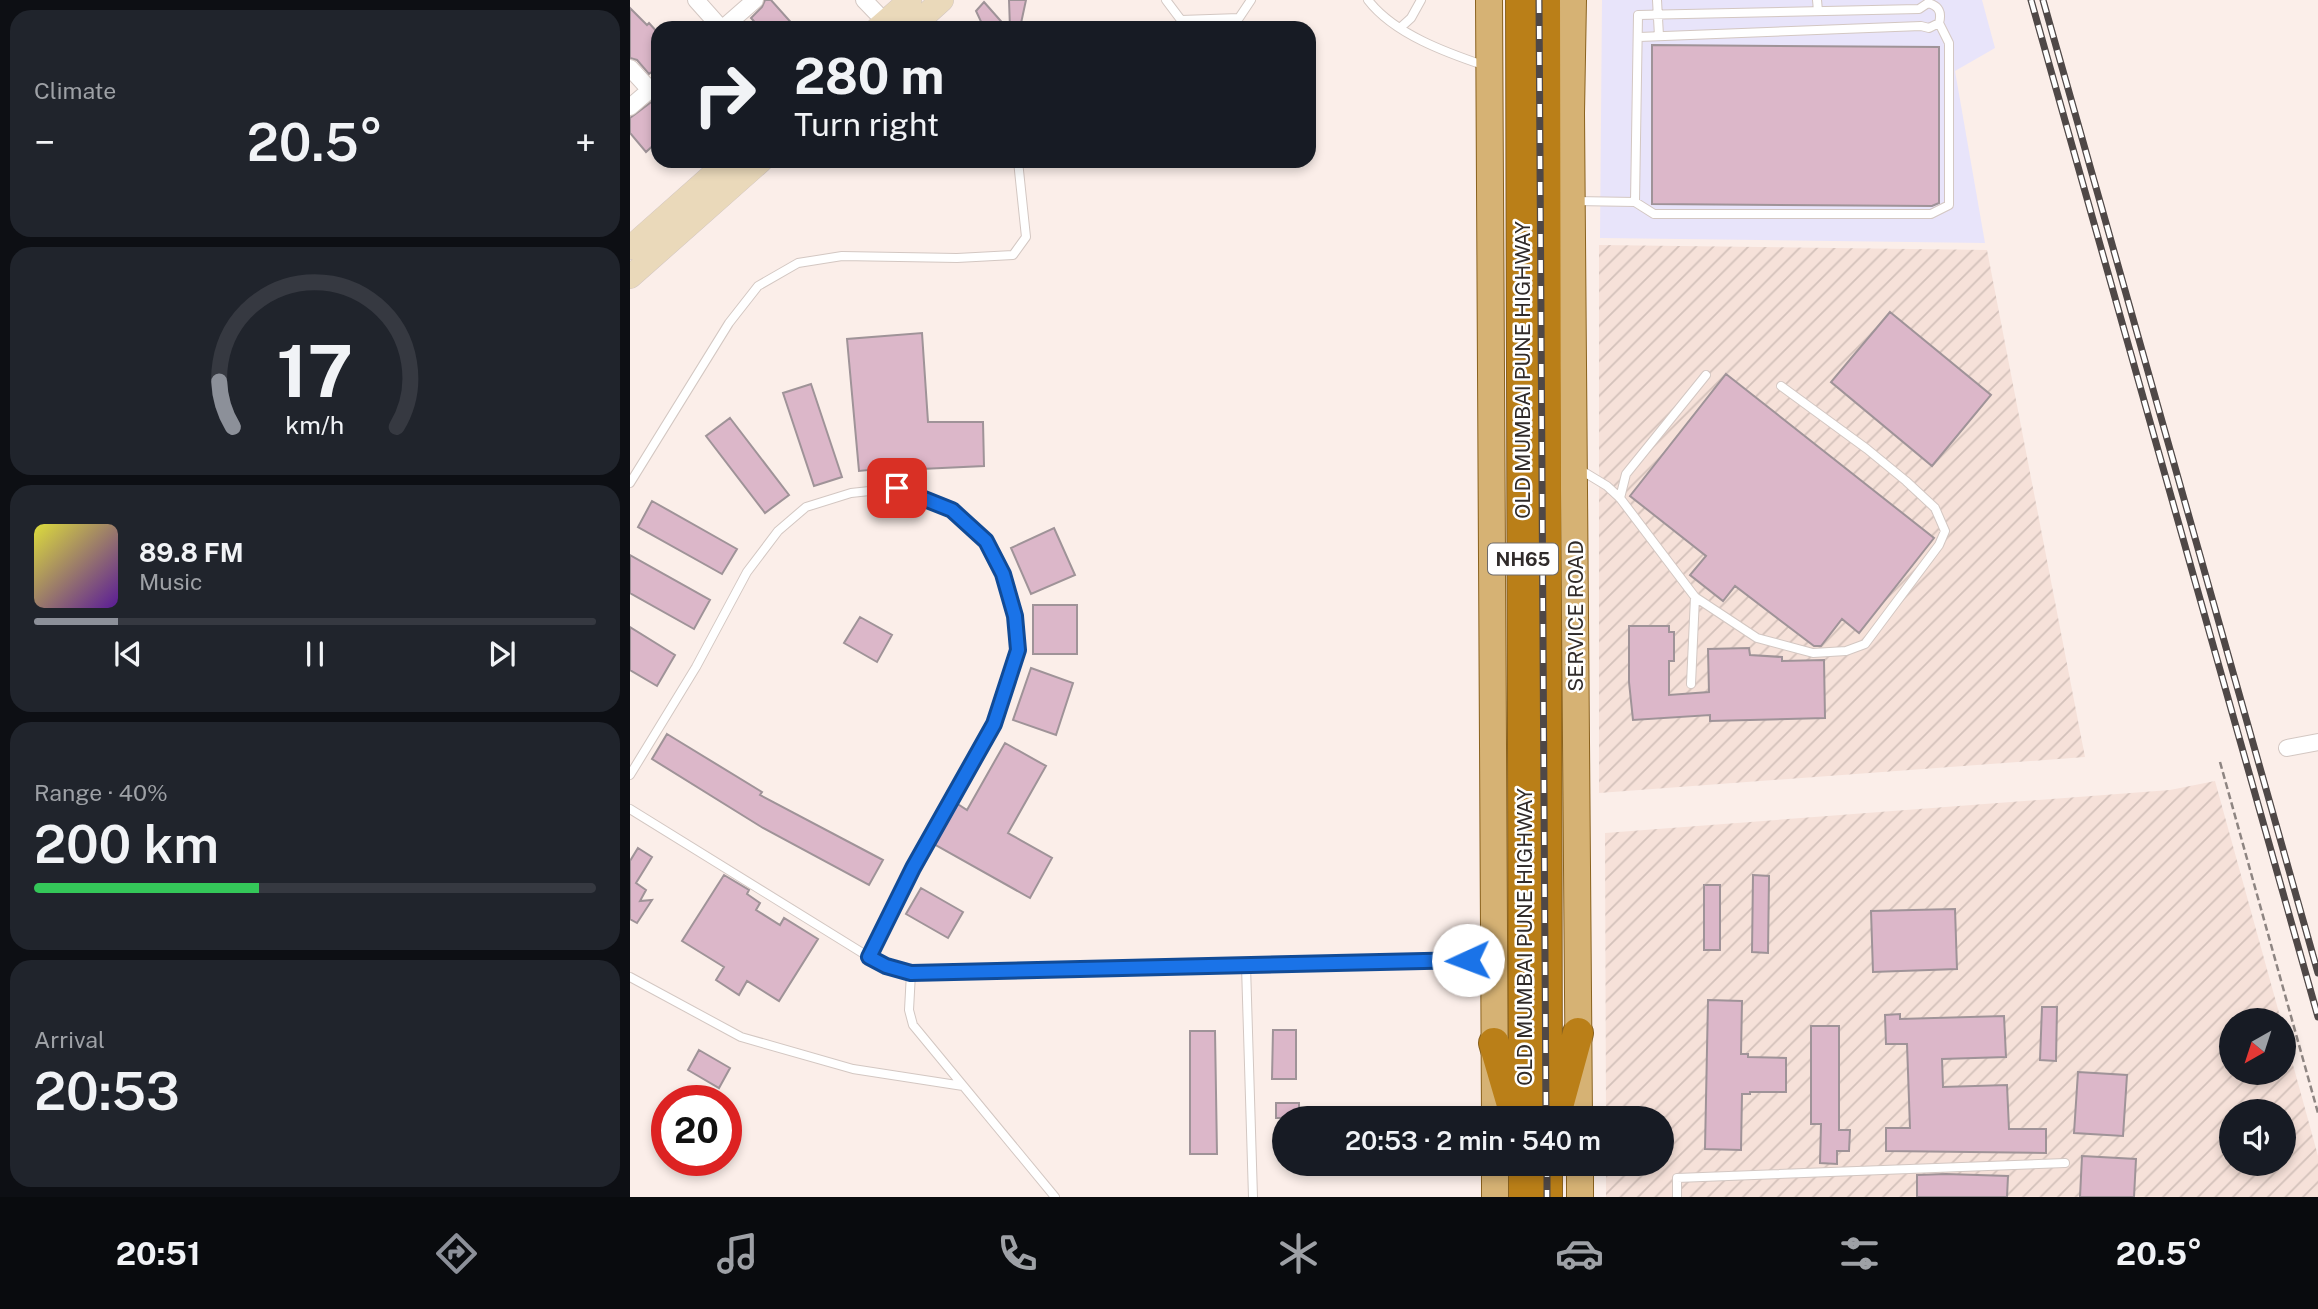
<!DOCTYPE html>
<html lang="en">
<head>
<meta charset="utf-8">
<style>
	body { margin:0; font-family:"Public Sans",sans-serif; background:#20242c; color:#f1f3f6; height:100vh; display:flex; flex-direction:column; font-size:26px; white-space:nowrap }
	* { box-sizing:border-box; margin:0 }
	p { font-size:23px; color:#9ea1a6 }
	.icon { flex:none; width:38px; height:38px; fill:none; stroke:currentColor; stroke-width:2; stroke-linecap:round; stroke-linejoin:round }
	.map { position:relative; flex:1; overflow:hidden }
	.side { display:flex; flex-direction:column; gap:10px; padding:10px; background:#0d0f14; width:630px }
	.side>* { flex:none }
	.guide { position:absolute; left:21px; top:21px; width:665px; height:147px; border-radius:21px; box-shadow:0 4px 10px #0003; background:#171b24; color:#f1f3f6; overflow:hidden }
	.needle { width:46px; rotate:219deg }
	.controls { position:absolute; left:1589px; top:1008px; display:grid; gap:14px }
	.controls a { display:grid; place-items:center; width:77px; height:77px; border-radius:50%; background:#171b24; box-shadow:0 4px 10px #0003; font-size:35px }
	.speed { position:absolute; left:21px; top:1085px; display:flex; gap:14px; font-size:35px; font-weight:700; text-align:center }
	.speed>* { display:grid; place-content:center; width:91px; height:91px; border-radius:50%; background:#171b24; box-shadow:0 4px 10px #0003; line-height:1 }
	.speed .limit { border:10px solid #d22; background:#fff; color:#111 }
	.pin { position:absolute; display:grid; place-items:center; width:60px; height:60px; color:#fff; margin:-30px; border-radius:14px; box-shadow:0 4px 10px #0006 }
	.me { position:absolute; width:77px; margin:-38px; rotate:268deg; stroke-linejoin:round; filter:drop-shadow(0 0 5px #0008) }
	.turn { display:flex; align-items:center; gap:24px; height:147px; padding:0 28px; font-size:32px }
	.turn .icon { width:91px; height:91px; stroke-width:2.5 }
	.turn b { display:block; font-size:49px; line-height:60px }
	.big { font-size:52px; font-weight:600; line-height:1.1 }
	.side .widget { flex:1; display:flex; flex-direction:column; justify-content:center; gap:10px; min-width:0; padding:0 24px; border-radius:21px; background:#20242c }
	.side .dial { align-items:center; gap:0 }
	.dial svg { height:182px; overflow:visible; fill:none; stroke:#363941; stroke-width:7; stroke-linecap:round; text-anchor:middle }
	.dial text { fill:#f1f3f6; stroke:none }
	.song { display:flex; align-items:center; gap:21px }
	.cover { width:84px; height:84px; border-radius:10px; background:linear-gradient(135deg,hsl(60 70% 55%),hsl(270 70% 35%)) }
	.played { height:7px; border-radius:4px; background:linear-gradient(90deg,#8c9099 15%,#363941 15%) }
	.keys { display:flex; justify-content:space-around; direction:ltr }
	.heat { display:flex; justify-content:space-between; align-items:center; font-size:38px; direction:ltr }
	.charge { height:10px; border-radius:5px; background:linear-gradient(90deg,#34c759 40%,#363941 0) }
	.trip { position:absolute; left:642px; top:1106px; width:402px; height:70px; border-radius:35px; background:#171b24; box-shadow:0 4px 10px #0003; font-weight:600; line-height:70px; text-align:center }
	.tabs { display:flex; height:112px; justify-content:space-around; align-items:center; background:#090b0e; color:#9ea1a6 }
	.tabs .icon { width:49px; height:49px }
	.tabs .selected { color:#8c9099 }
	.tabs b { font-size:32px; color:#f1f3f6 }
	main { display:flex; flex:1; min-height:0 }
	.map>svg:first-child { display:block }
	.commercial { fill:#e8e4fa }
	.industrial { fill:url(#industrial-furrows); fill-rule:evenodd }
	.building { fill:#dcb7c9; stroke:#9f9398; stroke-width:2 }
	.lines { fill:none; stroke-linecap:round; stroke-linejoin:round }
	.lane-casing { stroke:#d3c7c2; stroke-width:10 }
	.street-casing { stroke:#d3c7c2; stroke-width:18 }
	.secondary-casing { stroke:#d3c7c2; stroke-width:24 }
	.primary-casing { stroke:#8a621e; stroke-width:28 }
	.highway-casing { stroke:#8a621e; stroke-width:32 }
	.path { stroke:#8e8582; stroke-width:2.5; stroke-dasharray:7 3.5; stroke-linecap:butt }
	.lane { stroke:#fff; stroke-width:8 }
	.street { stroke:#fff; stroke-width:16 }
	.secondary { stroke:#ead9ba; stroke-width:23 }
	.primary { stroke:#d6b274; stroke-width:26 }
	.highway { stroke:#ba7f18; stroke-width:30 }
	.rail-casing { stroke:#4f4847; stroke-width:7 }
	.rail { stroke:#fff; stroke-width:4.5; stroke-dasharray:13; stroke-linecap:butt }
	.route-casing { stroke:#114b97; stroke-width:18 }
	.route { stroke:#1a73e8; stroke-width:12 }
	.labels { text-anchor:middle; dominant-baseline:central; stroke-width:5; stroke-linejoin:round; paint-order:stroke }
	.shield { fill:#fff; stroke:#6e6b6a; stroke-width:2 }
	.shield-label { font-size:19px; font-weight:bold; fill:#302b2a }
	.street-label { font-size:21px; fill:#302b2a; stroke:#fff }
</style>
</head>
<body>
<main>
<section class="side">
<div class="widget"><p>Climate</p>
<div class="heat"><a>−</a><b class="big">20.5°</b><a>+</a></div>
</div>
<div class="widget dial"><svg viewBox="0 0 100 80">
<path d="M14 69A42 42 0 1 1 86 69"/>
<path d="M14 69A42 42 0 0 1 8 49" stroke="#8c9099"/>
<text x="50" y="56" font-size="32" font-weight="700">17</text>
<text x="50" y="72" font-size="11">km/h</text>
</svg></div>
<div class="widget">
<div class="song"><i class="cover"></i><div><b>89.8 FM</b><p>Music</p></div></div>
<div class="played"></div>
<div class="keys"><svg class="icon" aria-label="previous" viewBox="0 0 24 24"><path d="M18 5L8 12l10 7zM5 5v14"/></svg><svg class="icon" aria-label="pause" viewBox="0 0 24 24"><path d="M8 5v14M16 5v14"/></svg><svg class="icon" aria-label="next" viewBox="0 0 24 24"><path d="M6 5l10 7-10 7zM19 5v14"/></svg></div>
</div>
<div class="widget"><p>Range · 40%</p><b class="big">200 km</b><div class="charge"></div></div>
<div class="widget"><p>Arrival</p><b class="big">20:53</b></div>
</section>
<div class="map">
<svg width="1688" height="1197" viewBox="0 0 1688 1197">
	<defs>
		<pattern id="industrial-furrows" width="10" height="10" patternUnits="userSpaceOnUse" patternTransform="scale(1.75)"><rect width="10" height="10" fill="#f6e1d9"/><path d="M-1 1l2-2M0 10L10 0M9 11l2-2" fill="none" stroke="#d3c1ba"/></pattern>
	</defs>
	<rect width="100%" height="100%" fill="#fbeee9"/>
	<!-- commercial -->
	<path class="commercial" d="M 972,0 L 1352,0 L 1365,48 L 1325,71 L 1355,243 L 970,238 Z"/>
	<!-- industrial -->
	<path class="industrial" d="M 969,245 L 1357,250 L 1455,757 L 969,793 Z
		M 1585,781 L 1651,1020 L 1601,1020 L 1601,1073 L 1654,1073 L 1654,1032 L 1688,1156 L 1688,1197 L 976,1197 L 976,1164 L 1032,1164 L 1032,1118 L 976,1118 L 975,833 L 1540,790 ZM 1601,1111 L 1654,1111 L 1654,1164 L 1601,1164 Z"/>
	<!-- building -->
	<path class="building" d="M 135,0 L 141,0 L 166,28 L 130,28 L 121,18 L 132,7 Z
		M 379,0 L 396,0 L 390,28 L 380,28 Z
		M 354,2 L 377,28 L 354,28 L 346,11 Z
		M 0,8 L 17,25 L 19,23 L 28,33 L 28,67 L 19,74 L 7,60 L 0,58 Z
		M 1022,45 L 1309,47 L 1309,203 L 1302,206 L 1022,204 Z
		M 28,97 L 28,141 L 16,152 L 0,133 L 0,118 Z
		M 1260,312 L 1361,395 L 1302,466 L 1201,382 Z
		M 292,333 L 298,422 L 353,422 L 354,466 L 270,470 L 269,467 L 229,471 L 217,339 Z
		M 1096,374 L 1304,538 L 1229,633 L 1212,619 L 1191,646 L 1184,646 L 1105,586 L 1093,601 L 1060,575 L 1076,556 L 1000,496 Z
		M 181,384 L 212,477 L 184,486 L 153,393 Z
		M 100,418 L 159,495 L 135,513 L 76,436 Z
		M 22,501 L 107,549 L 92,574 L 8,527 Z
		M 424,528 L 445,575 L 401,594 L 381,548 Z
		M 0,555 L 80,600 L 64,629 L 0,593 Z
		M 403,605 L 447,605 L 447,654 L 403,654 Z
		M 230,617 L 262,635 L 247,662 L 214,643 Z
		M 999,626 L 1039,626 L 1039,632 L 1044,632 L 1044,661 L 1039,661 L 1039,695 L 1079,692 L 1078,649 L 1119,648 L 1120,655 L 1152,657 L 1152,661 L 1194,660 L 1195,718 L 1080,721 L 1080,715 L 1003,720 L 999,682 Z
		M 0,627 L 45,655 L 27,686 L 0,670 Z
		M 401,668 L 443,683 L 426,735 L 383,720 Z
		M 37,734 L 132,792 L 130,795 L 253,860 L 239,885 L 133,828 L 22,759 Z
		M 375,743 L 416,766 L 378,833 L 422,858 L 400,898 L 304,844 L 326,803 L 337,810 Z
		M 8,848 L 22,857 L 6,883 L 16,890 L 10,901 L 22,900 L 7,923 L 0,919 L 0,861 Z
		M 94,875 L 119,890 L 117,894 L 130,903 L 126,910 L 150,925 L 154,918 L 188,939 L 149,1001 L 117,981 L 109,995 L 86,980 L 94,967 L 52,941 Z
		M 1123,875 L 1139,876 L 1138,953 L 1122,952 Z
		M 1074,885 L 1090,885 L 1090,950 L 1074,950 Z
		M 291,888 L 333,912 L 318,938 L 276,914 Z
		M 1325,909 L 1327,969 L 1243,972 L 1241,911 Z
		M 1078,1000 L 1112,1001 L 1111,1054 L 1118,1054 L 1118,1057 L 1156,1058 L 1156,1092 L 1120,1092 L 1120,1094 L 1112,1094 L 1111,1150 L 1075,1149 Z
		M 1412,1007 L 1427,1007 L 1426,1061 L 1410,1060 Z
		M 1270,1014 L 1270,1019 L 1374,1016 L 1376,1057 L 1312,1059 L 1313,1087 L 1377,1085 L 1379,1129 L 1416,1129 L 1416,1153 L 1256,1151 L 1256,1128 L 1280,1128 L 1277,1044 L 1256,1044 L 1255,1015 Z
		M 1181,1026 L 1209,1026 L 1209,1130 L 1220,1130 L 1219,1151 L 1207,1151 L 1207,1164 L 1190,1163 L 1191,1124 L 1181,1124 Z
		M 643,1030 L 666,1030 L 666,1079 L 642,1079 Z
		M 560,1031 L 585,1031 L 587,1154 L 560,1154 Z
		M 69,1050 L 100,1068 L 89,1088 L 58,1070 Z
		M 1448,1072 L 1497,1075 L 1493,1136 L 1444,1133 Z
		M 646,1103 L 669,1103 L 669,1118 L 646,1118 Z
		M 1452,1156 L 1506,1159 L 1504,1197 L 1450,1197 Z
		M 1316,1174 L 1378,1176 L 1377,1197 L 1287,1197 L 1287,1175 Z"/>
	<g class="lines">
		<!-- lane casing -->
		<g class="lane-casing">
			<path id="lane" d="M 536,0 L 551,20 L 609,18 L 621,0
				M 738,0 C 764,34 817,53 856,66
				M 1027,0 L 1029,36
				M 1187,0 L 1188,11
				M 770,28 L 781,18 L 791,0
				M 945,201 L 1005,202 L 1024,214 L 1301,214 L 1319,205 L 1319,43 L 1309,23
				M 1005,202 L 1008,15 L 1289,9 L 1298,3 C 1309,6 1312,12 1309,23 L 1299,28 L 1291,26 L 1009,37
				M 949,469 L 977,486 L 990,498 L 1065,597 L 1127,638 L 1183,653 L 1216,651 L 1235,644 L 1309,545 L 1315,531 L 1305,508 L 1276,481 L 1237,449 L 1151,386
				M 0,483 L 99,323 L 128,286 L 168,263 L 212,256 L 327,258 L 383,255 L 396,237 L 388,161
				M 990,498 L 996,474 L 1076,375
				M 1061,684 L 1065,597
				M 0,775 L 66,667 L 117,572 L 148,531 L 176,507 L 221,493 L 267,488 L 322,510 L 356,541 L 373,574 L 385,616 L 388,650 L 364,724 L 318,804 L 260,910 L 239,957
				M 0,809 L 239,957 L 256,966 L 281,973
				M 616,966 L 623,1197
				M 0,977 L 111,1037 L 223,1069 L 333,1086
				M 425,1197 L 283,1025 L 279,1010 L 281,973 L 861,959
				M 1047,1197 L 1047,1178 L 1435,1163"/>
		</g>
		<!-- street casing -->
		<g class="street-casing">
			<path id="street" d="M 66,0 L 91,28
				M 234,0 L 261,28
				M 93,28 L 125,0
				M 0,68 L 20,90
				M 0,107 L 28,83
				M 1657,748 L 1688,742"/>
		</g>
		<!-- secondary casing -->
		<g class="secondary-casing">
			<path id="secondary" d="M 248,28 L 280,0
				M 281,28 L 312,0
				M 0,248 L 98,161
				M 0,277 L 131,161"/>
		</g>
		<!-- primary casing -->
		<g class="primary-casing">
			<path id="primary" d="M 859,0 L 865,1118
				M 943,0 L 941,113 L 949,1118
				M 865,1164 L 865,1197
				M 950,1164 L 950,1197"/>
		</g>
		<!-- highway casing -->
		<g class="highway-casing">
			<path id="highway" d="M 891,0 L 894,1118
				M 915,0 L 917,1118
				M 864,1043 L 885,1115
				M 927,1110 L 948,1033
				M 894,1164 L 894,1197
				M 917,1164 L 917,1197"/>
		</g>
		<!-- path -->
		<path class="path" d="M 1590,762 L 1688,1113"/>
		<!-- lane -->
		<use href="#lane" class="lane"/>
		<!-- street -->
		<use href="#street" class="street"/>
		<!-- secondary -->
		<use href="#secondary" class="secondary"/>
		<!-- primary -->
		<use href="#primary" class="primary"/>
		<!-- highway -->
		<use href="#highway" class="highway"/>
		<!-- rail casing -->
		<g class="rail-casing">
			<path id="rail" d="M 909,0 L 916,1118
				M 1401,0 L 1688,1017
				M 1413,0 L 1688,973
				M 917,1164 L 917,1197"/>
		</g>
		<!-- rail -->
		<use href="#rail" class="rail"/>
	</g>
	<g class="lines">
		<!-- route casing -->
		<g class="route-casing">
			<path id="route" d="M 267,488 L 322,510 L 356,541 L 373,574 L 385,616 L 388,650 L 364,724 L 283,868 L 239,957 L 256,966 L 281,973 L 838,960"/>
		</g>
		<!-- route -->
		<use href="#route" class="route"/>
	</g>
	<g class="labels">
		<!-- shield labels -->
		<rect class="shield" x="858" y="543.5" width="70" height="31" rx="5"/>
		<g class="shield-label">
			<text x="893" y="559">NH65</text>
		</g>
		<!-- street labels -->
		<g class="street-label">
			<text transform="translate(892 370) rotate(-90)">OLD MUMBAI PUNE HIGHWAY</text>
			<text transform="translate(945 616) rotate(-90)">SERVICE ROAD</text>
			<text transform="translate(894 937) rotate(-90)">OLD MUMBAI PUNE HIGHWAY</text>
		</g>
	</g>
</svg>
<div class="controls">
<a><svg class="needle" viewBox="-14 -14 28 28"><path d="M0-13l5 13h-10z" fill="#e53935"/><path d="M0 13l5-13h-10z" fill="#9ea1a6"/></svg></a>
<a><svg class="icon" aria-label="sound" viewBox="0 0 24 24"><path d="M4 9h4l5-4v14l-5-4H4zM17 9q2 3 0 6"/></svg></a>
</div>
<div class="speed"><div class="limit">20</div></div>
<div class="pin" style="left:267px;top:488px;background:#d93025"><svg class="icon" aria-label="arrive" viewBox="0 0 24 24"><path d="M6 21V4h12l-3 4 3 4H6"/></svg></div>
<svg class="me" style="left:838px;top:960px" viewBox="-20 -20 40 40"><circle r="19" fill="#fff"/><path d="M0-13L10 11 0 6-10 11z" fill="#1a73e8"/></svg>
<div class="trip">20:53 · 2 min · 540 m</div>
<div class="guide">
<div class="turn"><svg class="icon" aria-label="right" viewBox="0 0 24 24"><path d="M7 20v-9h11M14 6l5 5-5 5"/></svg><div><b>280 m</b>Turn right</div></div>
</div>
</div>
</main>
<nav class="tabs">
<b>20:51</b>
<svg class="icon selected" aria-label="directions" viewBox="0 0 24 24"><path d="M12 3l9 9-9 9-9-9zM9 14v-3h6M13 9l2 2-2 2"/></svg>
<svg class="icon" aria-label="music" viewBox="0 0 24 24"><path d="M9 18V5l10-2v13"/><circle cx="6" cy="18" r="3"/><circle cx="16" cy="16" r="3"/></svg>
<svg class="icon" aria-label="phone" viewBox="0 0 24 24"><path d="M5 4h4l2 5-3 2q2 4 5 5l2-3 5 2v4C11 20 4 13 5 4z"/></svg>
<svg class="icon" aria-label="climate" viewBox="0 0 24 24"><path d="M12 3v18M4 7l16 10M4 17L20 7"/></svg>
<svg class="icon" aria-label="car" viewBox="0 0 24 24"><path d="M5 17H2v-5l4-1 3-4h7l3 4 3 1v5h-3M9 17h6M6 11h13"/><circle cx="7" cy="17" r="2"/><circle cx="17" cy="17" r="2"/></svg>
<svg class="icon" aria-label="filters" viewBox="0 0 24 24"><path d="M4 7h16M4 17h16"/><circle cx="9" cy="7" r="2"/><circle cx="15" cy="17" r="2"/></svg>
<b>20.5°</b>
</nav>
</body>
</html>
